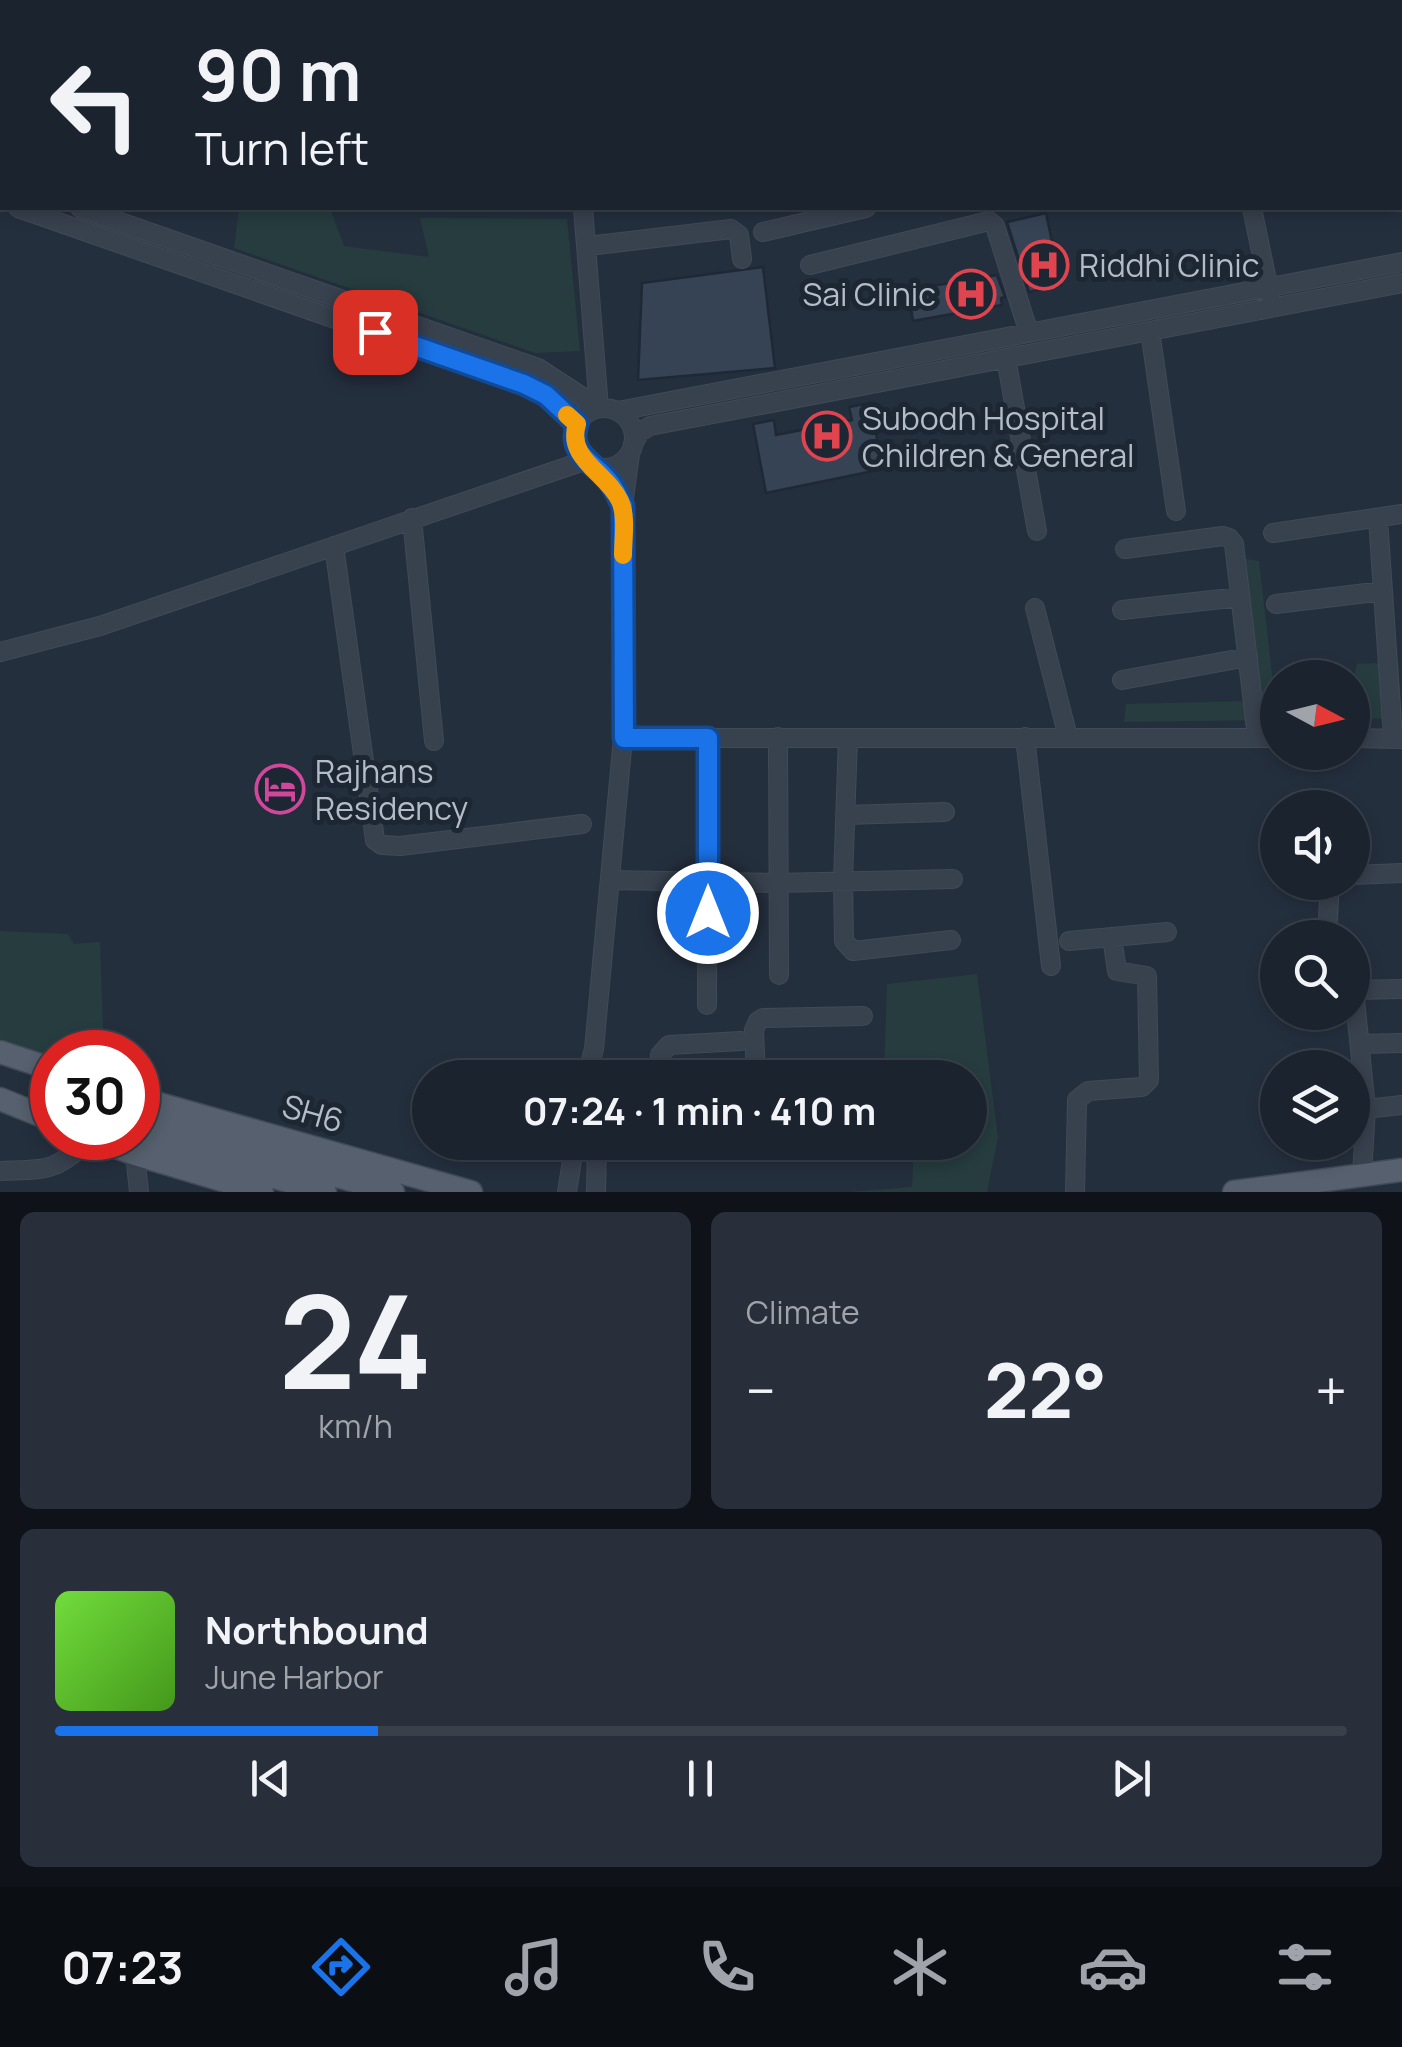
<!DOCTYPE html>
<html lang="en">
<head>
<meta charset="utf-8">
<style>
	body { margin:0; font-family:Manrope,sans-serif; background:#282f3a; color:#f1f3f6; height:100vh; display:flex; flex-direction:column; font-size:38px; white-space:nowrap }
	* { box-sizing:border-box; margin:0 }
	p { font-size:32px; color:#a0a4aa }
	.icon { flex:none; width:55px; height:55px; fill:none; stroke:currentColor; stroke-width:2; stroke-linecap:round; stroke-linejoin:round }
	.map { position:relative; height:1192px; overflow:hidden }
	.drawer { display:flex; flex-direction:column; gap:20px; padding:20px; background:#0f1319; flex:1 }
	.drawer>* { flex:none }
	.hud { position:absolute; left:0px; top:0px; width:1402px; height:210px; box-shadow:0 5px 15px #0003,0 0 0 2px #39404a; background:#1b232e; color:#f1f3f6; overflow:hidden }
	.needle { width:65px; rotate:97deg }
	.buttons { position:absolute; left:1260px; top:660px; display:grid; gap:20px }
	.buttons a { display:grid; place-items:center; width:110px; height:110px; border-radius:50%; background:#1b232e; box-shadow:0 5px 15px #0003,0 0 0 2px #39404a; font-size:50px }
	.speed { position:absolute; left:30px; top:1030px; display:flex; gap:20px; font-size:50px; font-weight:700; text-align:center }
	.speed>* { display:grid; place-content:center; width:130px; height:130px; border-radius:50%; background:#1b232e; box-shadow:0 5px 15px #0003,0 0 0 2px #39404a; line-height:1 }
	.speed .limit { border:15px solid #d22; background:#fff; color:#111 }
	.pin { position:absolute; display:grid; place-items:center; width:85px; height:85px; color:#fff; margin:-42px; border-radius:20px; box-shadow:0 5px 15px #0006 }
	.me { position:absolute; width:110px; margin:-55px; rotate:0deg; stroke-linejoin:round; filter:drop-shadow(0 0 8px #0008) }
	.turn { display:flex; align-items:center; gap:35px; height:210px; padding:0 30px; font-size:45px }
	.turn .icon { width:130px; height:130px; stroke-width:2.5 }
	.turn b { display:block; font-size:70px; line-height:85px }
	.big { font-size:75px; font-weight:700; line-height:1.1 }
	.drawer .widget { flex:1; display:flex; flex-direction:column; justify-content:center; gap:15px; min-width:0; padding:0 35px; border-radius:15px; background:#282f3a }
	.drawer .dial { align-items:center; gap:0 }
	.dial b { font-size:130px; line-height:1 }
	.song { display:flex; align-items:center; gap:30px }
	.cover { width:120px; height:120px; border-radius:15px; background:linear-gradient(135deg,hsl(100 70% 55%),hsl(100 70% 35%)) }
	.played { height:10px; border-radius:5px; background:linear-gradient(90deg,#1a73e8 25%,#39404a 25%) }
	.keys { display:flex; justify-content:space-around; direction:ltr }
	.heat { display:flex; justify-content:space-between; align-items:center; font-size:55px; direction:ltr }
	.drawer .tiles { flex:1; display:grid; gap:20px; grid-template-columns:1fr 1fr }
	.widget:last-child { grid-column:span 2 }
	.trip { position:absolute; left:412px; top:1060px; width:575px; height:100px; border-radius:50px; background:#1b232e; box-shadow:0 5px 15px #0003,0 0 0 2px #39404a; font-weight:700; line-height:100px; text-align:center }
	.tab-bar { display:flex; height:160px; justify-content:space-around; align-items:center; background:#0b0e12; color:#a0a4aa }
	.tab-bar .icon { width:70px; height:70px }
	.tab-bar .on { color:#1a73e8 }
	.tab-bar b { font-size:45px; color:#f1f3f6 }
	.map>svg:first-child { display:block }
	.green { fill:#263c3f }
	.building { fill:#364354; stroke:#1f2835; stroke-width:2.5 }
	.lines { fill:none; stroke-linecap:round; stroke-linejoin:round }
	.minor-casing { stroke:#414a57; stroke-width:20 }
	.major-casing { stroke:#414a57; stroke-width:25 }
	.minor { stroke:#38414e; stroke-width:18 }
	.major { stroke:#56606e; stroke-width:22 }
	.route-casing { stroke:#114b97; stroke-width:25 }
	.route { stroke:#1a73e8; stroke-width:18 }
	.slow { stroke:#f59e0b; stroke-width:18 }
	.labels { text-anchor:middle; dominant-baseline:central; stroke-width:10; stroke-linejoin:round; paint-order:stroke }
	.poi-label { font-size:32px; fill:#b4bcc9; stroke:#1d2633; text-anchor:start }
	.street-label { font-size:32px; fill:#b4bcc9; stroke:#1d2633 }
</style>
</head>
<body>
<div class="map">
<svg width="1402" height="1192" viewBox="0 0 1402 1192">
	<rect width="100%" height="100%" fill="#242f3e"/>
	<!-- green -->
	<path class="green" d="M 239,208 L 330,208 L 344,246 L 429,257 L 420,218 L 567,219 L 580,351 L 535,353 L 234,248 Z
		M 1246,559 L 1259,561 L 1273,682 L 1277,683 L 1277,720 L 1124,722 L 1126,704 L 1253,701 Z
		M 1398,662 L 1402,718 L 1353,719 L 1353,678 L 1357,664 Z
		M 0,931 L 68,934 L 74,944 L 100,942 L 104,1052 L 52,1052 L 52,1058 L 0,1043 Z
		M 977,974 L 998,1137 L 987,1192 L 849,1192 L 912,1187 L 914,1143 L 970,1142 L 970,1078 L 884,1077 L 887,984 Z"/>
	<!-- building -->
	<path class="building" d="M 1046,213 L 1061,285 L 1029,292 L 1007,222 Z
		M 763,267 L 775,368 L 638,380 L 642,283 Z
		M 997,275 L 1005,297 L 1001,298 L 1002,305 L 913,321 L 908,290 Z
		M 870,403 L 883,469 L 766,493 L 753,424 L 774,420 L 776,435 L 852,420 L 849,407 Z"/>
	<g class="lines">
		<!-- minor casing -->
		<g class="minor-casing">
			<path id="minor" d="M 82,0 L 106,2
				M 968,0 L 969,2
				M 1208,0 L 1209,2
				M 146,2 L 146,0
				M 587,2 L 587,0
				M 1400,25 L 1402,25
				M 0,54 L 2,54
				M 1400,88 L 1402,87
				M 0,118 L 2,119
				M 1400,152 L 1402,151
				M 0,180 L 2,181
				M 0,201 L 2,202
				M 18,208 L 524,385 L 545,395 L 577,424
				M 80,208 L 538,368 L 584,398 L 590,411
				M 583,208 L 599,408
				M 1252,208 L 1270,295
				M 763,232 L 866,208
				M 588,246 L 731,229 L 739,235 L 742,259
				M 810,265 L 989,221 L 995,226 L 1029,333
				M 1150,331 L 1176,511
				M 1006,358 L 1037,531
				M574 438a30 30 0 1 1 60 0a30 30 0 1 1-60 0Z
				M 618,411 L 1402,262
				M 633,444 L 640,432 L 650,426 L 1402,283
				M 412,518 L 434,741
				M 1378,519 L 1393,738
				M 1273,533 L 1402,514
				M 334,546 L 375,840 L 382,845 L 400,846 L 582,824
				M 1125,549 L 1223,536 L 1229,538 L 1234,544 L 1257,737
				M 1276,604 L 1383,591
				M 1035,608 L 1068,737
				M 1122,610 L 1240,597
				M 0,652 L 100,626 L 584,461
				M 1122,680 L 1248,657
				M 778,737 L 779,975
				M 1025,737 L 1051,966
				M 623,738 L 1278,738
				M 848,738 L 843,881 L 844,941 L 853,951 L 951,940
				M 1352,738 L 1402,739
				M 845,815 L 945,812
				M 1352,875 L 1402,873
				M 610,880 L 777,883 L 953,879
				M 1327,938 L 1330,882
				M 1069,941 L 1167,932
				M 1357,954 L 1360,990
				M 707,1005 L 708,738
				M 1360,1044 L 1402,1043
				M 586,1078 L 594,1049 L 623,738 L 623,506 L 630,454
				M 659,1078 L 660,1055 L 669,1045 L 741,1041
				M 753,1078 L 854,1072
				M 756,1078 L 754,1030 L 758,1021 L 763,1018 L 863,1016
				M 1366,1109 L 1402,1105
				M 135,1154 L 139,1192
				M 0,1171 C 52,1169 52,1172 93,1138
				M 1362,1175 L 1366,1109 L 1354,990 L 1402,989
				M 567,1192 L 575,1142
				M 596,1192 L 597,1142
				M 1075,1192 L 1077,1100 L 1088,1091 L 1142,1087 L 1149,1080 L 1147,976 L 1117,971 L 1112,937"/>
		</g>
		<!-- major casing -->
		<g class="major-casing">
			<path id="major" d="M 0,1052 L 52,1069
				M 138,1098 L 471,1192
				M 0,1099 L 52,1120
				M 138,1119 L 393,1192
				M 138,1137 L 325,1192
				M 92,1138 L 135,1154 L 262,1192
				M 1234,1192 L 1402,1170"/>
		</g>
		<!-- minor -->
		<use href="#minor" class="minor"/>
		<!-- major -->
		<use href="#major" class="major"/>
	</g>
	<g class="lines">
		<!-- route casing -->
		<g class="route-casing">
			<path id="route" d="M 375,332 L 524,384 L 546,395 L 577,424 C 567,456 596,462 611,484 C 616,490 619,499 623,506 L 624,738 L 708,738 L 708,913"/>
		</g>
		<!-- route -->
		<use href="#route" class="route"/>
		<!-- slow -->
		<path class="slow" d="M 567,415 L 577,424 C 566,459 607,473 620,501 C 627,516 623,539 623,555"/>
	</g>
	<!-- icons -->
	<defs>
		<g id="hospital-ring" transform="scale(2.5)"><circle r="9.5" fill="#1d2633" stroke="#e0444e" stroke-width="1.5"/><path d="M-5-5h3v3.5h4V-5h3V5h-3V1.5h-4V5h-3Z" fill="#e0444e"/></g>
		<g id="hotel-ring" transform="scale(2.5)"><circle r="9.5" fill="#1d2633" stroke="#d1479c" stroke-width="1.5"/><path d="M-6-4.5h1.5V1H6V5H4.5V3h-9V5H-6ZM-4 0a1.8 1.8 0 1 1 3.6 0ZM.5 0V-2.5h3Q6-2.5 6 0Z" fill="#d1479c"/></g>
	</defs>
	<g fill-rule="evenodd">
		<use href="#hospital-ring" x="1044" y="265"/>
		<use href="#hospital-ring" x="971" y="294"/>
		<use href="#hospital-ring" x="827" y="436"/>
		<use href="#hotel-ring" x="280" y="789"/>
	</g>
	<g class="labels">
		<!-- poi labels -->
		<g class="poi-label">
			<text x="1079" y="265">Riddhi Clinic</text>
			<text x="936" y="294" text-anchor="end">Sai Clinic</text>
			<text x="862" y="418">Subodh Hospital<tspan x="862" dy="37">Children &amp; General</tspan></text>
			<text x="315" y="771">Rajhans<tspan x="315" dy="37">Residency</tspan></text>
		</g>
		<!-- street labels -->
		<g class="street-label">
			<text transform="translate(313 1113) rotate(16)">SH6</text>
		</g>
	</g>
</svg>
<div class="buttons">
<a><svg class="needle" viewBox="-14 -14 28 28"><path d="M0-13l5 13h-10z" fill="#e53935"/><path d="M0 13l5-13h-10z" fill="#a0a4aa"/></svg></a>
<a><svg class="icon" aria-label="sound" viewBox="0 0 24 24"><path d="M4 9h4l5-4v14l-5-4H4zM17 9q2 3 0 6"/></svg></a>
<a><svg class="icon" aria-label="search" viewBox="0 0 24 24"><circle cx="10" cy="10" r="6"/><path d="M15 15l6 6"/></svg></a>
<a><svg class="icon" aria-label="layers" viewBox="0 0 24 24"><path d="M12 4l9 5-9 5-9-5zM3 14l9 5 9-5"/></svg></a>
</div>
<div class="speed"><div class="limit">30</div></div>
<div class="pin" style="left:375px;top:332px;background:#d93025"><svg class="icon" aria-label="arrive" viewBox="0 0 24 24"><path d="M6 21V4h12l-3 4 3 4H6"/></svg></div>
<svg class="me" style="left:708px;top:913px" viewBox="-20 -20 40 40"><circle r="17" fill="#1a73e8" stroke="#fff" stroke-width="3"/><path d="M0-11L8 9 0 5-8 9z" fill="#fff"/></svg>
<div class="trip">07:24 · 1 min · 410 m</div>
<div class="hud">
<div class="turn"><svg class="icon" aria-label="left" viewBox="0 0 24 24"><path d="M17 20v-9H6M10 6l-5 5 5 5"/></svg><div><b>90 m</b>Turn left</div></div>
</div>
</div>
<section class="drawer">
<div class="tiles">
<div class="widget dial"><b>24</b><p>km/h</p></div>
<div class="widget"><p>Climate</p>
<div class="heat"><a>−</a><b class="big">22°</b><a>+</a></div>
</div>
<div class="widget">
<div class="song"><i class="cover"></i><div><b>Northbound</b><p>June Harbor</p></div></div>
<div class="played"></div>
<div class="keys"><svg class="icon" aria-label="previous" viewBox="0 0 24 24"><path d="M18 5L8 12l10 7zM5 5v14"/></svg><svg class="icon" aria-label="pause" viewBox="0 0 24 24"><path d="M8 5v14M16 5v14"/></svg><svg class="icon" aria-label="next" viewBox="0 0 24 24"><path d="M6 5l10 7-10 7zM19 5v14"/></svg></div>
</div>
</div>
</section>
<nav class="tab-bar">
<b>07:23</b>
<svg class="icon on" aria-label="directions" viewBox="0 0 24 24"><path d="M12 3l9 9-9 9-9-9zM9 14v-3h6M13 9l2 2-2 2"/></svg>
<svg class="icon" aria-label="music" viewBox="0 0 24 24"><path d="M9 18V5l10-2v13"/><circle cx="6" cy="18" r="3"/><circle cx="16" cy="16" r="3"/></svg>
<svg class="icon" aria-label="phone" viewBox="0 0 24 24"><path d="M5 4h4l2 5-3 2q2 4 5 5l2-3 5 2v4C11 20 4 13 5 4z"/></svg>
<svg class="icon" aria-label="climate" viewBox="0 0 24 24"><path d="M12 3v18M4 7l16 10M4 17L20 7"/></svg>
<svg class="icon" aria-label="car" viewBox="0 0 24 24"><path d="M5 17H2v-5l4-1 3-4h7l3 4 3 1v5h-3M9 17h6M6 11h13"/><circle cx="7" cy="17" r="2"/><circle cx="17" cy="17" r="2"/></svg>
<svg class="icon" aria-label="filters" viewBox="0 0 24 24"><path d="M4 7h16M4 17h16"/><circle cx="9" cy="7" r="2"/><circle cx="15" cy="17" r="2"/></svg>
</nav>
</body>
</html>
